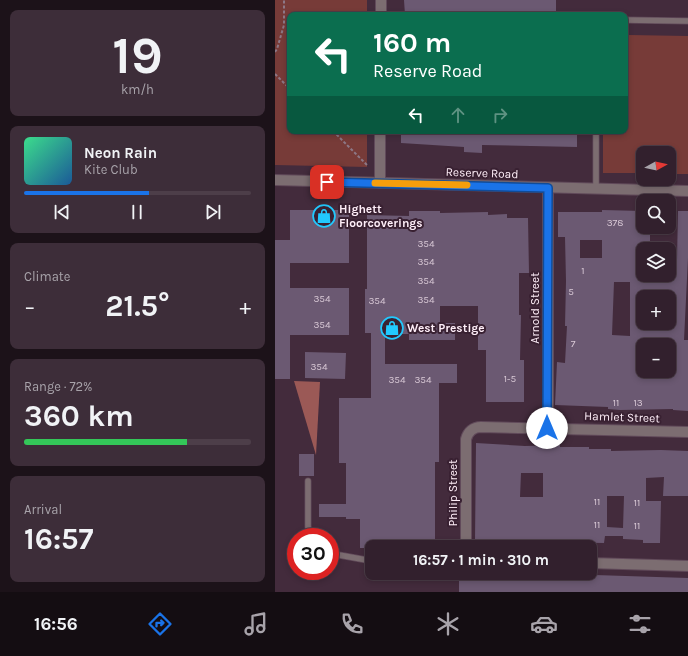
<!DOCTYPE html>
<html lang="en">
<head>
<meta charset="utf-8">
<style>
	body { margin:0; font-family:Karla,sans-serif; background:#3d2d39; color:#f1f3f6; height:100vh; display:flex; flex-direction:column; font-size:15px; white-space:nowrap }
	* { box-sizing:border-box; margin:0 }
	p { font-size:13px; color:#a8a3aa }
	.icon { flex:none; width:22px; height:22px; fill:none; stroke:currentColor; stroke-width:2; stroke-linecap:round; stroke-linejoin:round }
	.map { position:relative; flex:1; overflow:hidden }
	.side { display:flex; flex-direction:column; gap:10px; padding:10px; background:#1c1219; width:275px }
	.side>* { flex:none }
	.guide { position:absolute; left:12px; top:12px; width:341px; height:122px; border-radius:8px; box-shadow:0 2px 6px #0003,0 0 0 1px #4d3e49; background:#0b6e4f; color:#fff; overflow:hidden }
	.needle { width:26px; rotate:82deg }
	.controls { position:absolute; left:361px; top:146px; display:grid; gap:8px }
	.controls a { display:grid; place-items:center; width:40px; height:40px; border-radius:8px; background:#32202d; box-shadow:0 2px 6px #0003,0 0 0 1px #4d3e49; font-size:20px }
	.speed { position:absolute; left:12px; top:528px; display:flex; gap:8px; font-size:20px; font-weight:700; text-align:center }
	.speed>* { display:grid; place-content:center; width:52px; height:52px; border-radius:50%; background:#32202d; box-shadow:0 2px 6px #0003,0 0 0 1px #4d3e49; line-height:1 }
	.speed .limit { border:6px solid #d22; background:#fff; color:#111 }
	.pin { position:absolute; display:grid; place-items:center; width:34px; height:34px; color:#fff; margin:-17px; border-radius:8px; box-shadow:0 2px 6px #0006 }
	.me { position:absolute; width:44px; margin:-22px; rotate:0deg; stroke-linejoin:round; filter:drop-shadow(0 0 3px #0008) }
	.turn { display:flex; align-items:center; gap:14px; height:84px; padding:0 20px; font-size:18px }
	.turn .icon { width:52px; height:52px; stroke-width:2.5 }
	.turn b { display:block; font-size:28px; line-height:34px }
	.lanes { display:flex; align-items:center; height:38px; padding:0 20px; background:#0003; justify-content:center; gap:20px; direction:ltr }
	.lanes .off { opacity:.35 }
	.big { font-size:30px; font-weight:700; line-height:1.1 }
	.side .tile { flex:1; display:flex; flex-direction:column; justify-content:center; gap:6px; min-width:0; padding:0 14px; border-radius:8px; background:#3d2d39 }
	.side .dial { align-items:center; gap:0 }
	.dial b { font-size:52px; line-height:1 }
	.song { display:flex; align-items:center; gap:12px }
	.cover { width:48px; height:48px; border-radius:6px; background:linear-gradient(135deg,hsl(150 70% 55%),hsl(210 70% 35%)) }
	.played { height:4px; border-radius:2px; background:linear-gradient(90deg,#1a73e8 55%,#4d3e49 55%) }
	.keys { display:flex; justify-content:space-around; direction:ltr }
	.heat { display:flex; justify-content:space-between; align-items:center; font-size:22px; direction:ltr }
	.charge { height:6px; border-radius:3px; background:linear-gradient(90deg,#34c759 72%,#4d3e49 0) }
	.trip { position:absolute; left:90px; top:540px; width:232px; height:40px; border-radius:8px; background:#32202d; box-shadow:0 2px 6px #0003,0 0 0 1px #4d3e49; font-weight:700; line-height:40px; text-align:center }
	.tab-bar { display:flex; height:64px; justify-content:space-around; align-items:center; background:#140d12; color:#a8a3aa }
	.tab-bar .icon { width:28px; height:28px }
	.tab-bar .selected { color:#1a73e8 }
	.tab-bar b { font-size:18px; color:#f1f3f6 }
	main { display:flex; flex:1; min-height:0 }
	.map>svg:first-child { display:block }
	.green { fill:#773b38 }
	.forest { fill:#9b5956 }
	.building { fill:#6b5972; fill-rule:evenodd }
	.lines { fill:none; stroke-linecap:round; stroke-linejoin:round }
	.service-casing { stroke:#614a5a; stroke-width:7 }
	.minor-casing { stroke:#614a5a; stroke-width:12 }
	.tertiary-casing { stroke:#614a5a; stroke-width:12 }
	.path { stroke:#8d7886; stroke-width:2; stroke-dasharray:3 2; stroke-linecap:butt }
	.service { stroke:#7c6d71; stroke-width:5.5 }
	.minor { stroke:#7c6d71; stroke-width:10 }
	.tertiary { stroke:#7c6d71; stroke-width:10 }
	.route-casing { stroke:#114b97; stroke-width:10 }
	.route { stroke:#1a73e8; stroke-width:7 }
	.slow { stroke:#f59e0b; stroke-width:7 }
	.labels { text-anchor:middle; dominant-baseline:central; stroke-width:4; stroke-linejoin:round; paint-order:stroke }
	.number-label { font-size:10px; fill:#d9c9d6 }
	.street-label { font-size:12px; fill:#feeef8; stroke:#392132 }
	.poi-label { font-size:12px; font-weight:bold; fill:#feeef8; stroke:#392132; text-anchor:start }
</style>
</head>
<body>
<main>
<section class="side">
<div class="tile dial"><b>19</b><p>km/h</p></div>
<div class="tile">
<div class="song"><i class="cover"></i><div><b>Neon Rain</b><p>Kite Club</p></div></div>
<div class="played"></div>
<div class="keys"><svg class="icon" aria-label="previous" viewBox="0 0 24 24"><path d="M18 5L8 12l10 7zM5 5v14"/></svg><svg class="icon" aria-label="pause" viewBox="0 0 24 24"><path d="M8 5v14M16 5v14"/></svg><svg class="icon" aria-label="next" viewBox="0 0 24 24"><path d="M6 5l10 7-10 7zM19 5v14"/></svg></div>
</div>
<div class="tile"><p>Climate</p>
<div class="heat"><a>−</a><b class="big">21.5°</b><a>+</a></div>
</div>
<div class="tile"><p>Range · 72%</p><b class="big">360 km</b><div class="charge"></div></div>
<div class="tile"><p>Arrival</p><b class="big">16:57</b></div>
</section>
<div class="map">
<svg width="413" height="592" viewBox="0 0 413 592">
	<rect width="100%" height="100%" fill="#432b3c"/>
	<!-- green -->
	<path class="green" d="M 0,0 L 92,0 L 92,15 L 15,15 L 15,131 L 92,131 L 92,167 L 0,165 Z
		M 354,35 L 413,36 L 413,174 L 394,174 L 394,153 L 368,153 L 368,173 L 328,173 L 328,131 L 350,131 L 350,36 Z"/>
	<!-- forest -->
	<path class="forest" d="M 19,381 L 45,382 L 41,455 Z"/>
	<!-- building -->
	<path class="building" d="M 129,0 L 281,0 L 281,15 L 130,15 Z
		M 126,131 L 162,131 L 190,133 L 190,131 L 302,131 L 302,147 L 207,145 L 207,153 L 189,152 L 189,147 L 126,143 Z
		M 15,210 L 74,210 L 74,263 L 15,263 L 15,288 L 74,288 L 74,335 L 15,335 L 15,379 L 0,379 L 0,240 L 15,240 Z
		M 327,210 L 368,211 L 368,227 L 375,227 L 375,249 L 368,249 L 368,275 L 394,275 L 394,259 L 402,260 L 403,211 L 413,211 L 413,258 L 409,340 L 413,340 L 413,411 L 398,410 L 398,409 L 345,410 L 333,409 L 333,407 L 280,405 L 282,362 L 290,363 L 292,326 L 290,326 L 291,281 L 290,237 L 283,237 L 283,212 L 327,212 ZM 305,240 L 327,240 L 327,258 L 305,258 ZM 339,282 L 355,282 L 355,336 L 337,335 ZM 368,297 L 394,297 L 394,323 L 368,323 ZM 368,345 L 394,345 L 394,371 L 368,371 Z
		M 134,211 L 165,211 L 165,213 L 213,212 L 213,215 L 232,214 L 232,218 L 253,218 L 254,273 L 244,273 L 244,315 L 246,315 L 245,360 L 249,360 L 249,402 L 211,402 L 211,350 L 203,350 L 203,306 L 165,306 L 165,323 L 180,323 L 180,340 L 134,340 L 134,334 L 110,334 L 110,364 L 182,364 L 182,383 L 164,383 L 164,462 L 160,462 L 160,547 L 97,547 L 97,548 L 85,548 L 85,519 L 71,519 L 71,517 L 44,517 L 44,504 L 71,504 L 71,463 L 64,463 L 64,398 L 96,398 L 96,333 L 90,333 L 90,289 L 92,289 L 92,215 L 134,216 Z
		M 30,352 L 71,353 L 70,379 L 30,378 Z
		M 201,443 L 250,446 L 285,445 L 285,447 L 314,447 L 314,449 L 336,449 L 336,451 L 386,450 L 413,451 L 413,496 L 388,496 L 389,477 L 371,478 L 371,501 L 386,501 L 385,543 L 368,543 L 368,540 L 348,539 L 348,536 L 330,536 L 329,543 L 200,541 ZM 246,473 L 268,473 L 268,497 L 245,497 ZM 332,496 L 349,496 L 348,528 L 332,527 Z
		M 24,454 L 39,454 L 39,476 L 24,476 Z
		M 184,573 L 258,573 L 413,578 L 413,592 L 184,592 Z"/>
	<g class="lines">
		<!-- service casing -->
		<g class="service-casing">
			<path id="service" d="M 350,20 L 413,21
				M 321,189 L 321,131
				M 33,481 L 33,527 L 38,537
				M 55,551 L 64,555 L 97,561"/>
		</g>
		<!-- minor casing -->
		<g class="minor-casing">
			<path id="minor" d="M 106,15 L 106,0
				M 105,183 L 105,131
				M 273,428 L 273,188
				M 191,547 L 191,439 C 193,432 198,427 206,427 L 413,432
				M 315,563 L 413,566"/>
		</g>
		<!-- tertiary casing -->
		<g class="tertiary-casing">
			<path id="tertiary" d="M 0,180 L 413,191"/>
		</g>
		<!-- path -->
		<path class="path" d="M 0,52 L 2,49 L 9,25 L 9,0
			M 0,74 L 15,89
			M 58,131 L 93,166"/>
		<!-- service -->
		<use href="#service" class="service"/>
		<!-- minor -->
		<use href="#minor" class="minor"/>
		<!-- tertiary -->
		<use href="#tertiary" class="tertiary"/>
	</g>
	<g class="lines">
		<!-- route casing -->
		<g class="route-casing">
			<path id="route" d="M 52,182 L 273,188 L 272,428"/>
		</g>
		<!-- route -->
		<use href="#route" class="route"/>
		<!-- slow -->
		<path class="slow" d="M 100,183 L 192,185"/>
	</g>
	<!-- icons -->
	<defs>
		<g id="shop-ring" transform="scale(1.15)"><circle r="9.5" fill="#392132" stroke="#22c9fe" stroke-width="1.5"/><path d="M-5-2.5h2.3a2.7 3.5 0 0 1 5.4 0H5L5.5 6h-11ZM-1.5-2.5h3a1.5 2.3 0 0 0-3 0Z" fill="#22c9fe"/></g>
	</defs>
	<g fill-rule="evenodd">
		<use href="#shop-ring" x="49" y="216"/>
		<use href="#shop-ring" x="117" y="328"/>
	</g>
	<g class="labels">
		<!-- number labels -->
		<g class="number-label">
			<text x="340" y="223">378</text>
			<text x="151" y="244">354</text>
			<text x="151" y="262">354</text>
			<text x="308" y="271">1</text>
			<text x="151" y="281">354</text>
			<text x="296" y="292">5</text>
			<text x="47" y="299">354</text>
			<text x="151" y="300">354</text>
			<text x="102" y="301">354</text>
			<text x="47" y="325">354</text>
			<text x="298" y="344">7</text>
			<text x="44" y="367">354</text>
			<text x="235" y="379">1-5</text>
			<text x="122" y="380">354</text>
			<text x="148" y="380">354</text>
			<text x="341" y="403">11</text>
			<text x="363" y="403">13</text>
			<text x="322" y="502">11</text>
			<text x="362" y="503">11</text>
			<text x="322" y="525">11</text>
			<text x="362" y="526">11</text>
		</g>
		<!-- street labels -->
		<g class="street-label">
			<text transform="translate(207 173) rotate(2)">Reserve Road</text>
			<text transform="translate(260 308) rotate(-90)">Arnold Street</text>
			<text transform="translate(347 417) rotate(2)">Hamlet Street</text>
			<text transform="translate(178 493) rotate(-90)">Philip Street</text>
		</g>
		<!-- poi labels -->
		<g class="poi-label">
			<text x="64" y="209">Highett<tspan x="64" dy="14">Floorcoverings</tspan></text>
			<text x="132" y="328">West Prestige</text>
		</g>
	</g>
</svg>
<div class="controls">
<a><svg class="needle" viewBox="-14 -14 28 28"><path d="M0-13l5 13h-10z" fill="#e53935"/><path d="M0 13l5-13h-10z" fill="#a8a3aa"/></svg></a>
<a><svg class="icon" aria-label="search" viewBox="0 0 24 24"><circle cx="10" cy="10" r="6"/><path d="M15 15l6 6"/></svg></a>
<a><svg class="icon" aria-label="layers" viewBox="0 0 24 24"><path d="M12 4l9 5-9 5-9-5zM3 14l9 5 9-5"/></svg></a>
<a>+</a>
<a>−</a>
</div>
<div class="speed"><div class="limit">30</div></div>
<div class="pin" style="left:52px;top:182px;background:#d93025"><svg class="icon" aria-label="arrive" viewBox="0 0 24 24"><path d="M6 21V4h12l-3 4 3 4H6"/></svg></div>
<svg class="me" style="left:272px;top:428px" viewBox="-20 -20 40 40"><circle r="19" fill="#fff"/><path d="M0-13L10 11 0 6-10 11z" fill="#1a73e8"/></svg>
<div class="trip">16:57 · 1 min · 310 m</div>
<div class="guide">
<div class="turn"><svg class="icon" aria-label="left" viewBox="0 0 24 24"><path d="M17 20v-9H6M10 6l-5 5 5 5"/></svg><div><b>160 m</b>Reserve Road</div></div>
<div class="lanes"><svg class="icon" aria-label="left" viewBox="0 0 24 24"><path d="M17 20v-9H6M10 6l-5 5 5 5"/></svg><svg class="icon off" aria-label="ahead" viewBox="0 0 24 24"><path d="M12 20V5M6 11l6-6 6 6"/></svg><svg class="icon off" aria-label="right" viewBox="0 0 24 24"><path d="M7 20v-9h11M14 6l5 5-5 5"/></svg></div>
</div>
</div>
</main>
<nav class="tab-bar">
<b>16:56</b>
<svg class="icon selected" aria-label="directions" viewBox="0 0 24 24"><path d="M12 3l9 9-9 9-9-9zM9 14v-3h6M13 9l2 2-2 2"/></svg>
<svg class="icon" aria-label="music" viewBox="0 0 24 24"><path d="M9 18V5l10-2v13"/><circle cx="6" cy="18" r="3"/><circle cx="16" cy="16" r="3"/></svg>
<svg class="icon" aria-label="phone" viewBox="0 0 24 24"><path d="M5 4h4l2 5-3 2q2 4 5 5l2-3 5 2v4C11 20 4 13 5 4z"/></svg>
<svg class="icon" aria-label="climate" viewBox="0 0 24 24"><path d="M12 3v18M4 7l16 10M4 17L20 7"/></svg>
<svg class="icon" aria-label="car" viewBox="0 0 24 24"><path d="M5 17H2v-5l4-1 3-4h7l3 4 3 1v5h-3M9 17h6M6 11h13"/><circle cx="7" cy="17" r="2"/><circle cx="17" cy="17" r="2"/></svg>
<svg class="icon" aria-label="filters" viewBox="0 0 24 24"><path d="M4 7h16M4 17h16"/><circle cx="9" cy="7" r="2"/><circle cx="15" cy="17" r="2"/></svg>
</nav>
</body>
</html>
